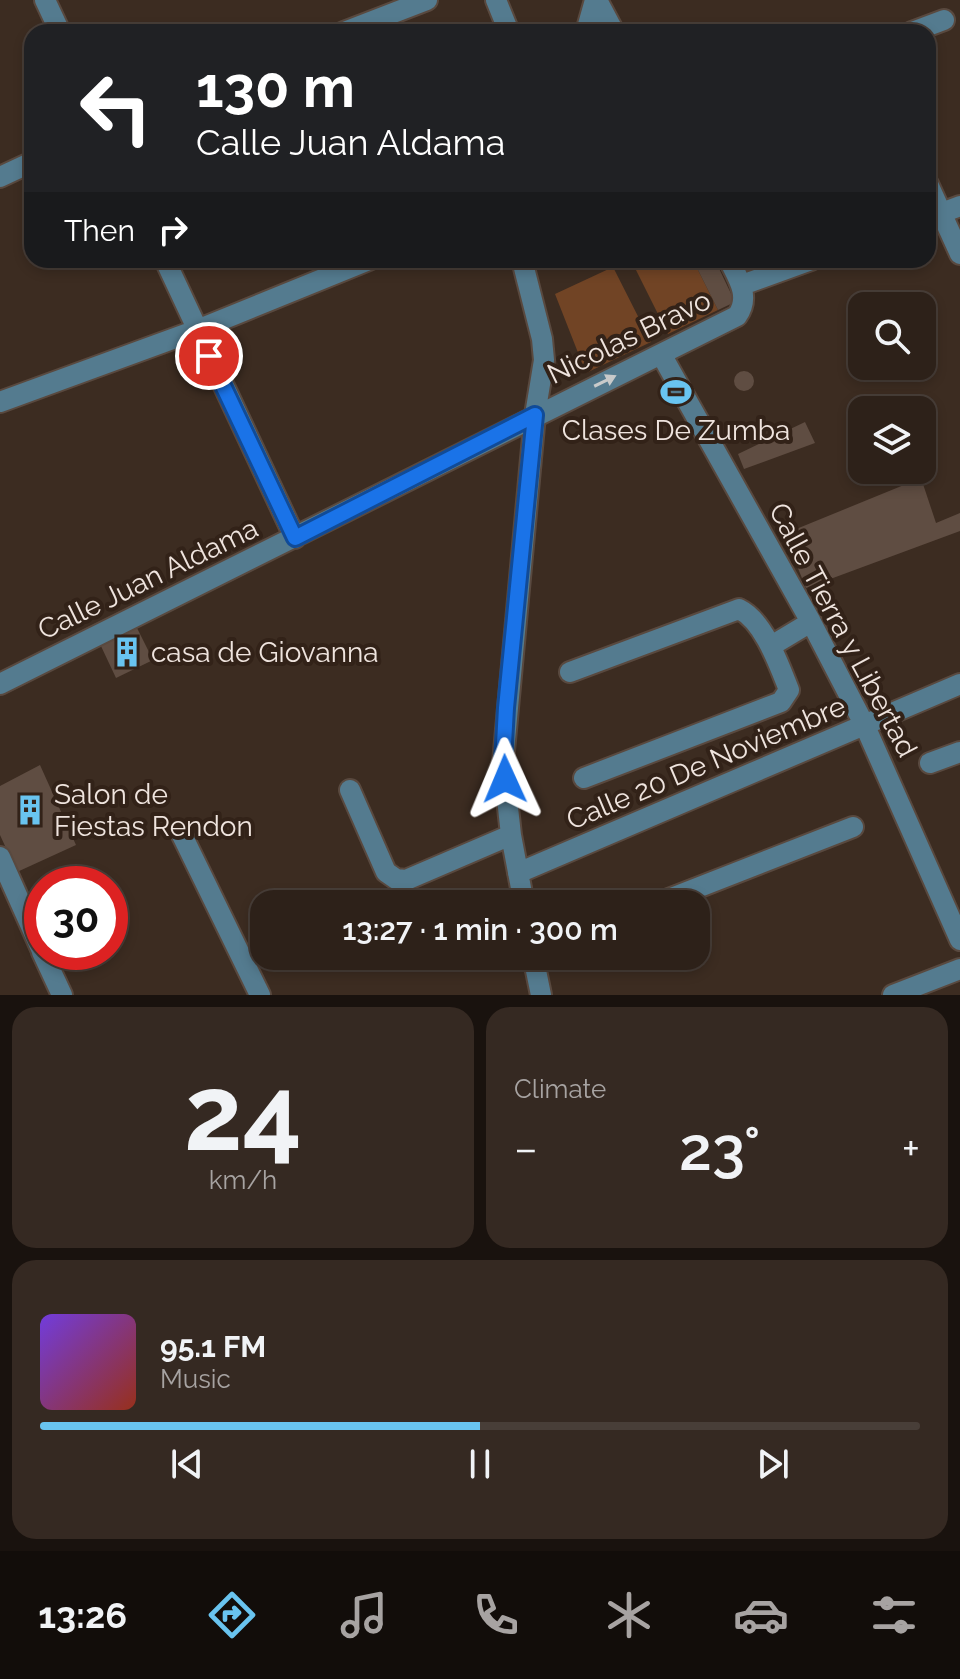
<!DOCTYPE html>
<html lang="en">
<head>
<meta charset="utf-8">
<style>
	body { margin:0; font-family:Raleway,sans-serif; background:#352922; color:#f1f3f6; height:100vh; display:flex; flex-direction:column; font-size:30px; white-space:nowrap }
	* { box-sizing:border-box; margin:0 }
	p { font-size:26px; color:#a7a3a2 }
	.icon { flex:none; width:44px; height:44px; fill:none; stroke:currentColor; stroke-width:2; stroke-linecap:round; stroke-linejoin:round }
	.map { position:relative; height:995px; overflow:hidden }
	.side { display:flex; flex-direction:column; gap:12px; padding:12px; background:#19120e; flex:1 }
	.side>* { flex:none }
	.top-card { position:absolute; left:24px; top:24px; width:912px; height:244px; border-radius:24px; box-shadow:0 4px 12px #0003,0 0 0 2px #483e38; background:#202124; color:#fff; overflow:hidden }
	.tools { position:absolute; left:848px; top:292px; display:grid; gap:16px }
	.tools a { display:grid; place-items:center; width:88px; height:88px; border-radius:16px; background:#2d2119; box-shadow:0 4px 12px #0003,0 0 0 2px #483e38; font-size:40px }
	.speed { position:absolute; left:24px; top:866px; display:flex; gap:16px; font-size:40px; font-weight:700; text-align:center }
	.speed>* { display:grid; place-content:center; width:104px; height:104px; border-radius:50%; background:#2d2119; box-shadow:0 4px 12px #0003,0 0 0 2px #483e38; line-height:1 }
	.speed .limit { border:12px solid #d22; background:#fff; color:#111 }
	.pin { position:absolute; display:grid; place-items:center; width:68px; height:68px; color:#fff; margin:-34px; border:4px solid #fff; border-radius:50%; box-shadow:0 2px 8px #0007 }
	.me { position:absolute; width:88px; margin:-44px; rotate:359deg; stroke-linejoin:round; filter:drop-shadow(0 0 6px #0008) }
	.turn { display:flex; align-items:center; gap:28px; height:168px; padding:0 40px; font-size:36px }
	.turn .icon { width:104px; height:104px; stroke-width:2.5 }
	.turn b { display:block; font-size:56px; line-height:68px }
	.then { display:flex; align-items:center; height:76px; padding:0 40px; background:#0003; gap:16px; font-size:30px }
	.big { font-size:60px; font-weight:600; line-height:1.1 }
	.side .tile { flex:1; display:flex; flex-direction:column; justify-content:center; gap:12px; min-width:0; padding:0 28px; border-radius:24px; background:#352922 }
	.side .dial { align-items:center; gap:0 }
	.dial b { font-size:104px; line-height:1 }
	.song { display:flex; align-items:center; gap:24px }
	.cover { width:96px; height:96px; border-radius:12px; background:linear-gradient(135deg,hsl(260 70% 55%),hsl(10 70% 35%)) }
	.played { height:8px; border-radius:4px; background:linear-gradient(90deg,#69c4f0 50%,#483e38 50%) }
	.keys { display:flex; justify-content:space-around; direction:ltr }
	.heat { display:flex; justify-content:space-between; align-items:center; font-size:44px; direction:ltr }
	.side .tiles { flex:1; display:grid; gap:12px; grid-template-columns:1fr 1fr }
	.tile:last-child { grid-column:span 2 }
	.trip { position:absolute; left:250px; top:890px; width:460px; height:80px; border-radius:24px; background:#2d2119; box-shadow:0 4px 12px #0003,0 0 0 2px #483e38; font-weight:600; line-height:80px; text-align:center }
	.menu { display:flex; height:128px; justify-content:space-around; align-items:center; background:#120d0a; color:#a7a3a2 }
	.menu .icon { width:56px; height:56px }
	.menu .on { color:#69c4f0 }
	.menu b { font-size:36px; color:#f1f3f6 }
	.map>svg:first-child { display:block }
	.green { fill:#714425 }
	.building { fill:#5f4d42 }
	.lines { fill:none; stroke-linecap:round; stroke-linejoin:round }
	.minor-casing { stroke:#59493f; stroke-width:24 }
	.minor { stroke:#547b8f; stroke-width:20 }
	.oneway { fill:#c8caca }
	.route-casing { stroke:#114b97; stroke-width:20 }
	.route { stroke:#1a73e8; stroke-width:14 }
	.labels { text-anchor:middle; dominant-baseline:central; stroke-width:8; stroke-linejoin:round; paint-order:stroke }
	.street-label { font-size:28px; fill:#efe4de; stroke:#322218 }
	.poi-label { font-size:28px; fill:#efe4de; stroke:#322218; text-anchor:start }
</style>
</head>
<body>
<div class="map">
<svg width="960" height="995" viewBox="0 0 960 995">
	<rect width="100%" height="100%" fill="#3c2c21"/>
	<!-- green -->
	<path class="green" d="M 631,260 L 693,260 L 718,310 L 668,334 Z
		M 613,267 L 651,342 L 586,373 L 555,294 Z"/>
	<!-- building -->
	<path class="building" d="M 693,260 L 715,260 L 735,302 L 718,310 Z
		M734 381a10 10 0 1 1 20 0a10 10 0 1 1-20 0Z
		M 805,422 L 815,443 L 744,469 L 738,454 Z
		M 921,478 L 936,523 L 960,513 L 960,531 L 806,588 L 784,534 Z
		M 136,626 L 153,660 L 116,678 L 100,644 Z
		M 40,765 L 76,845 L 17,872 L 0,835 L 0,786 Z"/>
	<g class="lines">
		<!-- minor casing -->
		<g class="minor-casing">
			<path id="minor" d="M 45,0 L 60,32
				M 496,0 L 509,32
				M 597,0 L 614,32
				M 344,32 L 427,0
				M 586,32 L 595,0
				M 912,32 L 944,20
				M 0,177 L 32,162
				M 928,184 L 960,254
				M 928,218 L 960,206
				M 165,260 L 295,538
				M 522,260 L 542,339 L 544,360 L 535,415 L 503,762 L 511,835 L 524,904
				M 742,285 L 811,260
				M 661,354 L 811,622 L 865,726 L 960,940
				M 0,402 L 197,330 L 369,260
				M 771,646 L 811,622
				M 570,672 L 739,609 C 764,621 779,665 789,690 L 781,702 L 584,778
				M 0,684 L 737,316 C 751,297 738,278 729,260
				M 930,763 L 960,752
				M 350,790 L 386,872 L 396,879 L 406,880 L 511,835
				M 180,831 L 260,995
				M 0,857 L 42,951
				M 518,873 L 960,684
				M 656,904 L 853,827
				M 42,952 L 62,995
				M 533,956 L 541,995
				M 893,995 L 960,969"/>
		</g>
		<!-- minor -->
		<use href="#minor" class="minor"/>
	</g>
	<!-- one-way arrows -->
	<defs><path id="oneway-solid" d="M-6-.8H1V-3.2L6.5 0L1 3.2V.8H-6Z" transform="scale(2)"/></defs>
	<use class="oneway" href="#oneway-solid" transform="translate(605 381) rotate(-26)"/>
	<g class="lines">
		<!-- route casing -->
		<g class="route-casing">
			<path id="route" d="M 209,356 L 295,538 L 535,415 L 506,708 L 503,762 L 505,779"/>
		</g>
		<!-- route -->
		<use href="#route" class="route"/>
	</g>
	<!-- icons -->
	<defs>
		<g id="stadium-bare" transform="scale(2.4)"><path d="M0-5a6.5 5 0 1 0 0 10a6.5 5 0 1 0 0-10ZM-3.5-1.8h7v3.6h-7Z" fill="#69c4f0" stroke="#322218" stroke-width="2.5" paint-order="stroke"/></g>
		<g id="building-bare" transform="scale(2.4)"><path d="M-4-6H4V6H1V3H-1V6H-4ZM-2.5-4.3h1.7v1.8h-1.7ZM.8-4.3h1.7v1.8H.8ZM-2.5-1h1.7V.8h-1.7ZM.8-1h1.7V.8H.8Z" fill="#69c4f0" stroke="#322218" stroke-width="2.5" paint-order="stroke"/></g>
	</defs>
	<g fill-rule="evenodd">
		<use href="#stadium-bare" x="676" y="392"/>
		<use href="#building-bare" x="127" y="652"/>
		<use href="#building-bare" x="30" y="810"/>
	</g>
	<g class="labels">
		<!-- street labels -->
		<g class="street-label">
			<text transform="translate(629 337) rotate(-26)">Nicolas Bravo</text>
			<text transform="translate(148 579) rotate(-26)">Calle Juan Aldama</text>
			<text transform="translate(843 630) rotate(62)">Calle Tierra y Libertad</text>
			<text transform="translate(706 763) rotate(-23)">Calle 20 De Noviembre</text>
		</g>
		<!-- poi labels -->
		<g class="poi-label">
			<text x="676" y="430" text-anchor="middle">Clases De Zumba</text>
			<text x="151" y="652">casa de Giovanna</text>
			<text x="54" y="794">Salon de<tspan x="54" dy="32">Fiestas Rendon</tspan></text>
		</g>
	</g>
</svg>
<div class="tools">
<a><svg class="icon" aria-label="search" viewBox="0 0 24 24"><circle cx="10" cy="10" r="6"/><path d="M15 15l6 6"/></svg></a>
<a><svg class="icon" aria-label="layers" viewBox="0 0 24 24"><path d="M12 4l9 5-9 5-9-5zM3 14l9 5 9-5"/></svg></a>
</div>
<div class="speed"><div class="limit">30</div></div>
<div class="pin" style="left:209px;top:356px;background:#d93025"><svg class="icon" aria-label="arrive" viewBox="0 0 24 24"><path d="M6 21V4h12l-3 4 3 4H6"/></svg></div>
<svg class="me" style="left:505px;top:779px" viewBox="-20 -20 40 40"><path d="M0-17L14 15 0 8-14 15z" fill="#1a73e8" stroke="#fff" stroke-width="4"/></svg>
<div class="trip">13:27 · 1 min · 300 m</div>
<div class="top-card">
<div class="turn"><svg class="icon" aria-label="left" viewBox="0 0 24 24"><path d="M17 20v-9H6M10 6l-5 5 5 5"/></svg><div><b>130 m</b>Calle Juan Aldama</div></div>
<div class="then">Then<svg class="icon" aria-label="right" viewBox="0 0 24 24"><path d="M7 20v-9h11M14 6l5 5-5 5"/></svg></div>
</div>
</div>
<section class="side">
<div class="tiles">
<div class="tile dial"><b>24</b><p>km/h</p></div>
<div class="tile"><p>Climate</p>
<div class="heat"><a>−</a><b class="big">23°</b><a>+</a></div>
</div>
<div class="tile">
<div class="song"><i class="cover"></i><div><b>95.1 FM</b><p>Music</p></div></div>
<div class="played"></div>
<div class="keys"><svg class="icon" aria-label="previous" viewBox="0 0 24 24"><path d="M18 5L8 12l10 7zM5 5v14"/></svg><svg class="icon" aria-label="pause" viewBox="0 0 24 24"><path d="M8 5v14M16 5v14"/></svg><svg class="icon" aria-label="next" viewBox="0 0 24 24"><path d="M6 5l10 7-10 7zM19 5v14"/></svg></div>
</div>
</div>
</section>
<nav class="menu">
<b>13:26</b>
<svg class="icon on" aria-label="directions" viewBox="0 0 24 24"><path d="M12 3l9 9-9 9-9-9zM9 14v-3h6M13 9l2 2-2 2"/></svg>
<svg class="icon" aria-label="music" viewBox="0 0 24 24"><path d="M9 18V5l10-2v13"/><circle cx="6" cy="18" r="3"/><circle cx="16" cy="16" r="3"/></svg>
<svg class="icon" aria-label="phone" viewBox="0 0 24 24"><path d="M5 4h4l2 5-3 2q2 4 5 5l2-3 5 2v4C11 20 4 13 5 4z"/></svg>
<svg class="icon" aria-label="climate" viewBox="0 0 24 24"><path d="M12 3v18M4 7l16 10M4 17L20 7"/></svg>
<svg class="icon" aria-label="car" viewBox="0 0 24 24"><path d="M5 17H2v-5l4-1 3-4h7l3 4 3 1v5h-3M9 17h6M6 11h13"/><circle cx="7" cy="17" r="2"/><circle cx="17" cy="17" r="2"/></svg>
<svg class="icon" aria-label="filters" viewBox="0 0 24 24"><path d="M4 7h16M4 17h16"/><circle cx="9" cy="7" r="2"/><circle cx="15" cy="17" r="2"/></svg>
</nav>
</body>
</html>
